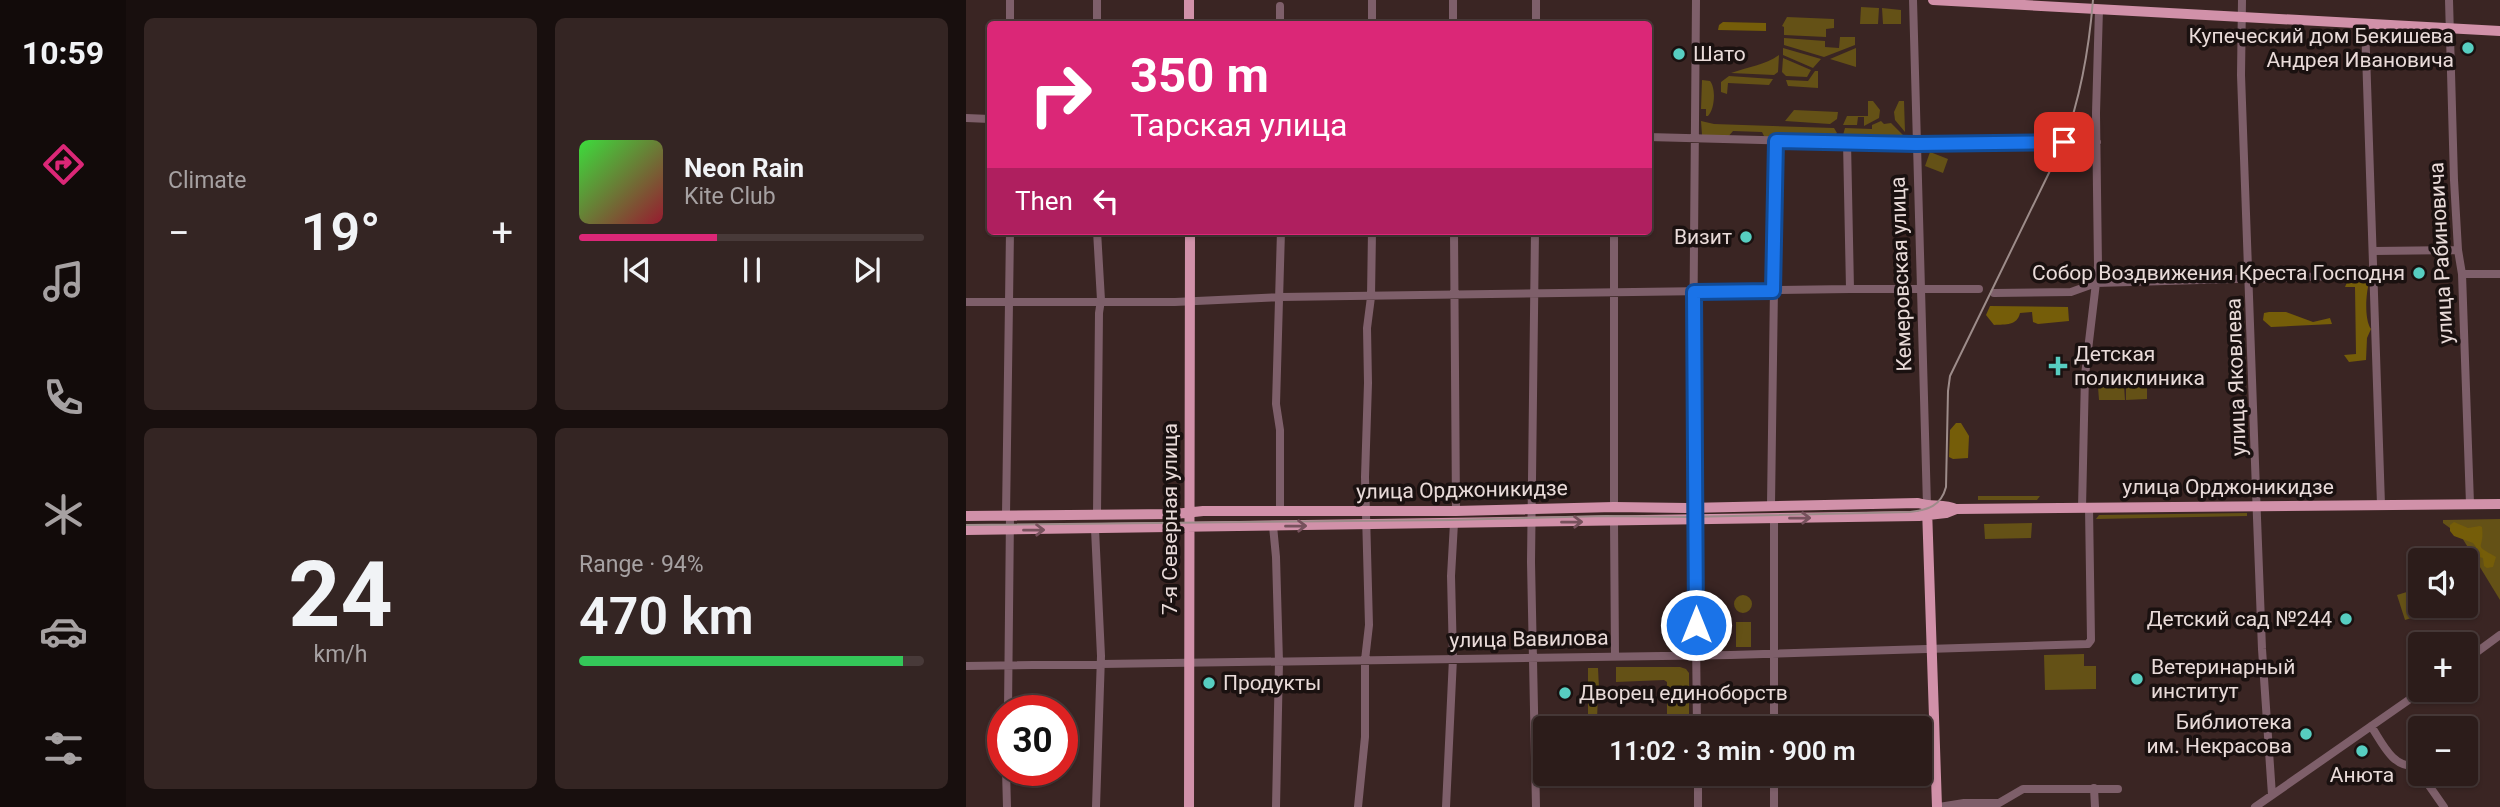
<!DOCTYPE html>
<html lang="en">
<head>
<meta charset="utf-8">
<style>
	body { margin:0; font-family:Roboto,sans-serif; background:#342523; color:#f1f3f6; height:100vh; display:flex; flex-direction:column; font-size:26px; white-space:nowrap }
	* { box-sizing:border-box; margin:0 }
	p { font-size:23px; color:#a6a1a2 }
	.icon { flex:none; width:38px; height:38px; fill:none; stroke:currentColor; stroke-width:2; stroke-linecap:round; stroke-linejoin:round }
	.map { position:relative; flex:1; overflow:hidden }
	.drawer { display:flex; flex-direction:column; gap:18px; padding:18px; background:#180f0e; width:840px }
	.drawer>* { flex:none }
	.hud { position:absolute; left:21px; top:21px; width:665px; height:214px; border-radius:7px; box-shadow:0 2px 5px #0004,0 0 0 2px #483a39; background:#db2777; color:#fff; overflow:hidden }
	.buttons { position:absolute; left:1442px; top:548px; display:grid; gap:14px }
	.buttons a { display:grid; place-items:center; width:70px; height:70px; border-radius:7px; background:#2c1c1a; box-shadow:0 2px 5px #0004,0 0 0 2px #483a39; font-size:35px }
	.speed { position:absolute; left:21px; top:695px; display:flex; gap:14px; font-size:35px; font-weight:700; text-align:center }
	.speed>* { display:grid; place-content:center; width:91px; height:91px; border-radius:50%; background:#2c1c1a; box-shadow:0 2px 5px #0004,0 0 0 2px #483a39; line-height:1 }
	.speed .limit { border:10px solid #d22; background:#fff; color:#111 }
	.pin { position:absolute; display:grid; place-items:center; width:60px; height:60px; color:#fff; margin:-30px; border-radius:14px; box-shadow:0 4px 10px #0006 }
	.me { position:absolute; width:77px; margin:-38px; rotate:0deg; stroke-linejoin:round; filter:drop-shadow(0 0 5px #0008) }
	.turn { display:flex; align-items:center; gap:24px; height:147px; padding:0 28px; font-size:32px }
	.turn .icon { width:91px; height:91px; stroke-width:2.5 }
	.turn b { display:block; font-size:49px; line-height:60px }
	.then { display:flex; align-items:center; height:66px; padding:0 28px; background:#0003; gap:14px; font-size:26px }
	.big { font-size:52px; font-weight:600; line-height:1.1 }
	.drawer .widget { flex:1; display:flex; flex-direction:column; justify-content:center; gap:10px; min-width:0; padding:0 24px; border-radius:10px; background:#342523 }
	.drawer .dial { align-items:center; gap:0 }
	.dial b { font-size:91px; line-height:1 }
	.song { display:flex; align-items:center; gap:21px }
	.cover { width:84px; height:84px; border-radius:10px; background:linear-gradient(135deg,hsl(120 70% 55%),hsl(350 70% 35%)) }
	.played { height:7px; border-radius:4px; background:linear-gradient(90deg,#db2777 40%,#483a39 40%) }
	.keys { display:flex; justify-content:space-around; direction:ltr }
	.heat { display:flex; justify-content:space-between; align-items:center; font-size:38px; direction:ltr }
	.charge { height:10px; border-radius:5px; background:linear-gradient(90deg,#34c759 94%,#483a39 0) }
	.drawer .tiles { flex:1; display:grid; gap:18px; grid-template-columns:repeat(2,1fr) }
	.trip { position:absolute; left:567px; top:716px; width:399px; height:70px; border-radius:7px; background:#2c1c1a; box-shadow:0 2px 5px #0004,0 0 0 2px #483a39; font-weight:600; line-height:70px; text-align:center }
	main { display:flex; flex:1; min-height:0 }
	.menu { display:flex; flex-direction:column; width:126px; justify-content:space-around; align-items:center; background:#120b0a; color:#a6a1a2 }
	.menu .icon { width:49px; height:49px }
	.menu .active { color:#db2777 }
	.menu b { font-size:32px; color:#f1f3f6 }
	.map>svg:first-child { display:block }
	.green { fill:#645116 }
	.forest { fill:#755d09 }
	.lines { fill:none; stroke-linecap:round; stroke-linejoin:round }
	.minor { stroke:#7e5f6a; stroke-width:8 }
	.major { stroke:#d191a9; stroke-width:10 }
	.tram { stroke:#9d8c8a; stroke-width:2 }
	.oneway { stroke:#76515c }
	.route-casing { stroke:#114b97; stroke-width:18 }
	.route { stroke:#1a73e8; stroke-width:12 }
	.poi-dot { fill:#57cec1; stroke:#1a1110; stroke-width:2.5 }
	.labels { text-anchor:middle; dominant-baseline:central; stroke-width:7; stroke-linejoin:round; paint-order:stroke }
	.poi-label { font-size:21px; fill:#e9dbd9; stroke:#1a1110; text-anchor:end }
	.street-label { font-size:21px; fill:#e9dbd9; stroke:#1a1110 }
</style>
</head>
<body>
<main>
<nav class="menu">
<b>10:59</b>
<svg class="icon active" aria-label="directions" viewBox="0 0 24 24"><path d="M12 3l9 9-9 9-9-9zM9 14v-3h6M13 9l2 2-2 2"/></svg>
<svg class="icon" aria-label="music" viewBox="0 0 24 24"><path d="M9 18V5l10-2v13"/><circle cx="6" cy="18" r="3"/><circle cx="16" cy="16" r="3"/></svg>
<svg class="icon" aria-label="phone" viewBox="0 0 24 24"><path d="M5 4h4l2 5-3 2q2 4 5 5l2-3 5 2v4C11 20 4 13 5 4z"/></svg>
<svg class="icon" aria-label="climate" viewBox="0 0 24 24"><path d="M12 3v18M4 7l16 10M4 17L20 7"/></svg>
<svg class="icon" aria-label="car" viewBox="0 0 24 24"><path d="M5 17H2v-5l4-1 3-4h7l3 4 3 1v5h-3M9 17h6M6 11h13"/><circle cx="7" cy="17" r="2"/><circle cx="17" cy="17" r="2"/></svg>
<svg class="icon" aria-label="filters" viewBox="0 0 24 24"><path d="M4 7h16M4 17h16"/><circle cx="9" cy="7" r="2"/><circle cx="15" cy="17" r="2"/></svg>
</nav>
<section class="drawer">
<div class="tiles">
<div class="widget"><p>Climate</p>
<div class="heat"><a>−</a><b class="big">19°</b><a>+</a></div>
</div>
<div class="widget">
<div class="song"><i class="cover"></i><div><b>Neon Rain</b><p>Kite Club</p></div></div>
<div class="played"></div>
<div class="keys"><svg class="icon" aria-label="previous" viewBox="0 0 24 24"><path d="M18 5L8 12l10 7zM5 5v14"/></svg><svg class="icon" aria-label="pause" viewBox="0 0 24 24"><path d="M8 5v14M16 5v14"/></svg><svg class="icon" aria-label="next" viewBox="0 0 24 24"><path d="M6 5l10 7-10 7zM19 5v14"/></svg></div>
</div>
<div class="widget dial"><b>24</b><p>km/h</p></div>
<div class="widget"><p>Range · 94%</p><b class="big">470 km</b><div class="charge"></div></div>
</div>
</section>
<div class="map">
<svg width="1534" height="807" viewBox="0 0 1534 807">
	<rect width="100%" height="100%" fill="#3a2523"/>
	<!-- green -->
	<path class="green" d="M 895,7 L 913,8 L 912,24 L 894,24 Z
		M 916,8 L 935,10 L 935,24 L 917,24 Z
		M 821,17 L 868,19 L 868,28 L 860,29 L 860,37 L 818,35 L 818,27 L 816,26 Z
		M 874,37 L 889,37 L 889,45 L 858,57 L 818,45 L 818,38 L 859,41 L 859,47 L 873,48 Z
		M 817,48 L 855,59 L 847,68 L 817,55 Z
		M 890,48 L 890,67 L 864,59 Z
		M 813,55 L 812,72 L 808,75 L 765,73 C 782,67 799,65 813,55 Z
		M 817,58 L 845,70 L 841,77 L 820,76 L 816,72 Z
		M 849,71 L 852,71 L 852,88 L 822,86 L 820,80 L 842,81 Z
		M 763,76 L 807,79 L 803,85 L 762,83 L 761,94 L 755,92 L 755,82 Z
		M 736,80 L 744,81 C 750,88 749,109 742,116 L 740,116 L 740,109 L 735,109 Z
		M 902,101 L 907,101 L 914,110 L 913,118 L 898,126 L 898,117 L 892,117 L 891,125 L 877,125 L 881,116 L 902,116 Z
		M 933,101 L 938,101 L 939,132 L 929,120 L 928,112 Z
		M 828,110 L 872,112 L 871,119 L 864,124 L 819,121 Z
		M 735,121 L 748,124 L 868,128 L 871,133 L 866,138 L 862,134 L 814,133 L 808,133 L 806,138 L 798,136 L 796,132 L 767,131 L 761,138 L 736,135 Z
		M 915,121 L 918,124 L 925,123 L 940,138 L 940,141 L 935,141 L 933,136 L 888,136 L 882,139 L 877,135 L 879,128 L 906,129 L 906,125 Z
		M 964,152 L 982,159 L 977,173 L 959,166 Z
		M 1181,385 L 1181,399 L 1160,400 L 1160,386 Z
		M 1158,386 L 1159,400 L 1133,400 L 1132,387 Z
		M 1012,496 L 1074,496 L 1071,500 L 1012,500 Z
		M 1281,513 L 1281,516 L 1130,519 L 1133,515 Z
		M 1534,519 L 1534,600 L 1495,536 L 1477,523 L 1477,520 Z
		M 1066,523 L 1065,538 L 1019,539 L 1018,524 Z
		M 1444,591 L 1452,616 L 1439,620 L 1431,595 Z
		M768 604a9 9 0 1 1 18 0a9 9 0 1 1-18 0Z
		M 770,622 L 785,622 L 785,647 L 770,647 Z
		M 1118,654 L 1118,666 L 1130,666 L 1130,689 L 1079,690 L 1078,655 Z
		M 650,667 L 714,667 L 720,669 L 723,673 L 723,728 L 701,728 L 701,682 L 698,680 L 650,682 Z
		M 622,668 L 632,668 L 633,688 L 622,688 Z
		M 622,693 L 632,693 L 631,721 L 622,720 Z"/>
	<!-- forest -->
	<path class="forest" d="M 757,22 L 800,23 L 800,31 L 752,30 L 753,25 Z
		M 1382,280 L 1395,280 L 1403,283 C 1400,293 1398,319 1405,329 L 1401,338 L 1400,360 L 1383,362 L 1378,355 L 1390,354 L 1389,287 L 1379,287 Z
		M 1024,306 L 1102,307 L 1103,321 L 1072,324 L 1067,322 L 1066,312 L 1054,313 C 1051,326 1040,324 1028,325 L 1020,315 Z
		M 1303,312 L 1320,312 L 1347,322 L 1364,318 L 1366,324 L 1305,327 L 1297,320 L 1298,313 Z
		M 990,423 L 995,423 L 1003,436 L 1002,458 L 987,459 L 983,457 L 984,430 Z
		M 1488,522 L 1502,528 L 1514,526 L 1516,527 C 1519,551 1505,543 1530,557 L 1527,567 L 1521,568 L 1518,566 L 1517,558 L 1509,556 L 1510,547 L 1507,543 L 1488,536 L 1484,531 L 1484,525 Z"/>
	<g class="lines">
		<!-- minor -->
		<path class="minor" d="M 44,0 L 44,24
			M 131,0 L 131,24
			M 406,0 L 406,24
			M 730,0 L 727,366 L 731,728
			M 947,0 L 961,506
			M 1276,0 L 1275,75 L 1291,518 L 1296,649 L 1306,795
			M 1483,0 L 1488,180 L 1492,250 L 1496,274 L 1504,504
			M 1399,23 L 1415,505
			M 314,24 L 314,6
			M 487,24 L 487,0
			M 570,24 L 570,0
			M 0,118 L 24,119
			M 682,137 L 950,144 L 1131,142
			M 881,142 L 884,289
			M 131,231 L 135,300 L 133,313 L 131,514
			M 488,231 L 490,511
			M 569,231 L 565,562 L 570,807
			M 648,231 L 648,507
			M 1408,251 L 1492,250
			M 1496,274 L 1534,274
			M 1028,293 L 1105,292 L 1130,283 L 1409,275
			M 0,302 L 209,302 L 315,297 L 884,289 L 1013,289
			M 805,505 L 810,141
			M 1116,508 L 1119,375 L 1132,266 L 1130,113 L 1133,9
			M 314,511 L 314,430 L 310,404 L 315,231
			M 40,515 L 44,231
			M 808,519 L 808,728
			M 648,521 L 649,656
			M 307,526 L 310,557 L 313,662 L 310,807
			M 129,529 L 135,656 L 130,807
			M 1500,660 L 1534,635
			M 0,666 L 765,655 L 1122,644 L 1125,640 L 1123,507
			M 42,710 L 44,515
			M 1405,726 C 1417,744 1426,767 1449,766 L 1454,772
			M 40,770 L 41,807
			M 732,774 L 732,807
			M 808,774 L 808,807
			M 1455,774 L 1478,807
			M 1128,788 L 1129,807
			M 392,807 L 399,737 L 399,660 L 403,625 L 399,477 L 402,383 L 401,328 L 405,297 L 406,231
			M 480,807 L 487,658 L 485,576 L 488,523
			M 973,807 L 998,803 L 1033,803 L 1057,789 L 1152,789
			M 1289,807 L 1457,690"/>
		<!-- major -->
		<path class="major" d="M 223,0 L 223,24
			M 967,0 L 1534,31
			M 961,508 L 971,807
			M 0,516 L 209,514 L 237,511 L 490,511 L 648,507 L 721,508 L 952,503 C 965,507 978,504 990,509 L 1534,504
			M 0,530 L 953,516 L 980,513 L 990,509
			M 223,807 L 224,231"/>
		<!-- tram -->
		<path class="tram" d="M 0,525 L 484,520 L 640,516 L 721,517 L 944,512 C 962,510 975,506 980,487 L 982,391 L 984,376 L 1098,142 C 1115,96 1123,49 1127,0"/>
	</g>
	<!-- one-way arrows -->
	<defs><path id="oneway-shaft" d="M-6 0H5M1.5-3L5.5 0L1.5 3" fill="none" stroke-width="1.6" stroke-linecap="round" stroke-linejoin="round" transform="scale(1.75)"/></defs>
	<g class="oneway">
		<use href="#oneway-shaft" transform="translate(834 518) rotate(-1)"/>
		<use href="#oneway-shaft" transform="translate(606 522) rotate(-1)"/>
		<use href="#oneway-shaft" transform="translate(330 526) rotate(-1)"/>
		<use href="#oneway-shaft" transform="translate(68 530) rotate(-1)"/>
	</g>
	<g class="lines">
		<!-- route casing -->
		<g class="route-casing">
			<path id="route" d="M 730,625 L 728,292 L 807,291 L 810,141 L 950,144 L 1098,142"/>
		</g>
		<!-- route -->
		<use href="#route" class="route"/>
	</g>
	<!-- markers -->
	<g class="poi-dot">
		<circle cx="1502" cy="48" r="7"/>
		<circle cx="713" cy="54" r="7"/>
		<circle cx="780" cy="237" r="7"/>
		<circle cx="1453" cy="273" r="7"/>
		<path d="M1088.5 355.5h7v7h7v7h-7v7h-7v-7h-7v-7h7z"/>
		<circle cx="1380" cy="619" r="7"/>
		<circle cx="1171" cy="679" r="7"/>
		<circle cx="243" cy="683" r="7"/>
		<circle cx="599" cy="693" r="7"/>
		<circle cx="1340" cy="734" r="7"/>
		<circle cx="1396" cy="751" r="7"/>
	</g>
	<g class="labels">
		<!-- poi labels -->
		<g class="poi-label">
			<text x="1488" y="36">Купеческий дом Бекишева<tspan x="1488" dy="24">Андрея Ивановича</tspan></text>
			<text x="727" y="54" text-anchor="start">Шато</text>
			<text x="766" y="237">Визит</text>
			<text x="1439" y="273">Собор Воздвижения Креста Господня</text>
			<text x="1108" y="354" text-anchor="start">Детская<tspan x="1108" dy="24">поликлиника</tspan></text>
			<text x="1366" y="619">Детский сад №244</text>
			<text x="1185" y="667" text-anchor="start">Ветеринарный<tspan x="1185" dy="24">институт</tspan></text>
			<text x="257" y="683" text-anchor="start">Продукты</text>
			<text x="613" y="693" text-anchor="start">Дворец единоборств</text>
			<text x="1326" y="722">Библиотека<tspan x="1326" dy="24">им. Некрасова</tspan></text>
			<text x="1396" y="775" text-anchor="middle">Анюта</text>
		</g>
		<!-- street labels -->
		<g class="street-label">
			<text transform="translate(1475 253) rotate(-93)">улица Рабиновича</text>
			<text transform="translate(935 274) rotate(-92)">Кемеровская улица</text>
			<text transform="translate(1270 377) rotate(-92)">улица Яковлева</text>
			<text x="1262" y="487">улица Орджоникидзе</text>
			<text transform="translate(496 490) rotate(-1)">улица Орджоникидзе</text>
			<text transform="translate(204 519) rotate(-90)">7-я Северная улица</text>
			<text transform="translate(563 639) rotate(-1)">улица Вавилова</text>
		</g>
	</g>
</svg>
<div class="buttons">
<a><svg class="icon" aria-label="sound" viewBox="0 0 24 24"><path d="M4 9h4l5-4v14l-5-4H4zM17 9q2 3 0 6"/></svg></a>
<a>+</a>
<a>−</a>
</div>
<div class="speed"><div class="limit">30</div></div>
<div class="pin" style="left:1098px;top:142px;background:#d93025"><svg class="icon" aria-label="arrive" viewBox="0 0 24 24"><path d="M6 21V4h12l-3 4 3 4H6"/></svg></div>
<svg class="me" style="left:730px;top:625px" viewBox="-20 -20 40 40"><circle r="17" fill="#1a73e8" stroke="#fff" stroke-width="3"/><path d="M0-11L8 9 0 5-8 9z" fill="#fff"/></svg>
<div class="trip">11:02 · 3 min · 900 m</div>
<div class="hud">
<div class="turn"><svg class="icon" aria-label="right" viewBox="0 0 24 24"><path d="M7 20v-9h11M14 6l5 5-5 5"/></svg><div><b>350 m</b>Тарская улица</div></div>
<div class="then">Then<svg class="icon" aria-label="left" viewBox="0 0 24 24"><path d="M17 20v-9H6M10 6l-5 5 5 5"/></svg></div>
</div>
</div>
</main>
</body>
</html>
